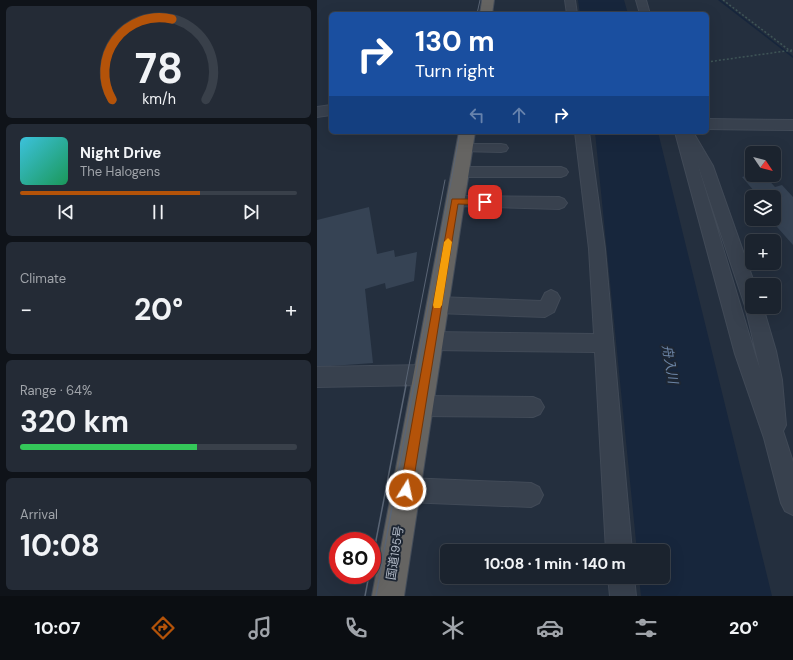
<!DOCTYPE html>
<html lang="en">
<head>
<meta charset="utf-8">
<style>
	body { margin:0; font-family:"DM Sans","Noto Sans JP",sans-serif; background:#242b36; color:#f1f3f6; height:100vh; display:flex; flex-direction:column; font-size:15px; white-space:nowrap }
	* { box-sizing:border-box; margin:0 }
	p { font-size:13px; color:#a0a4aa }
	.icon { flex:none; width:22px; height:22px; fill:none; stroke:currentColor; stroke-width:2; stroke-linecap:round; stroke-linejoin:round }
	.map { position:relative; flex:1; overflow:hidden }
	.panel { display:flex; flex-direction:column; gap:6px; padding:6px; background:#0f1319; width:317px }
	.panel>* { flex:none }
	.banner { position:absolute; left:12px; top:12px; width:380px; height:122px; border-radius:6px; box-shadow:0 4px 16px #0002,0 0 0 1px #39404a; background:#1a4fa0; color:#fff; overflow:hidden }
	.needle { width:26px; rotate:125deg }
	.controls { position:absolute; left:428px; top:146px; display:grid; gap:8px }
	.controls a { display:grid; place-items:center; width:36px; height:36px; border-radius:6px; background:#1b232e; box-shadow:0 4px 16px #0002,0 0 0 1px #39404a; font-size:20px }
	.speed { position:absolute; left:12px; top:532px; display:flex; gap:8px; font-size:20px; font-weight:700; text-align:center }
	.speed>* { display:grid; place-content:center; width:52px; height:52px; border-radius:50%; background:#1b232e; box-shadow:0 4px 16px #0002,0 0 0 1px #39404a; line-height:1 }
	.speed .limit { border:6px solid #d22; background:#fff; color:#111 }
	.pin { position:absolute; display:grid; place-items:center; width:34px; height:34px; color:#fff; margin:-17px; border-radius:8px; box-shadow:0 2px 6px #0006 }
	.me { position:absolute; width:44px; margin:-22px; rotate:10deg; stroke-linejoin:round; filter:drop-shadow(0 0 3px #0008) }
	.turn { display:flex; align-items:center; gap:14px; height:84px; padding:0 20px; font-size:18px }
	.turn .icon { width:52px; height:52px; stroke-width:2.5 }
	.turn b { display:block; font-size:28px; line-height:34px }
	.lanes { display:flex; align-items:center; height:38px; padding:0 20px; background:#0003; justify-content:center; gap:20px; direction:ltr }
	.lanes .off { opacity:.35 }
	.big { font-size:30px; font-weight:700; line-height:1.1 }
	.panel .card { flex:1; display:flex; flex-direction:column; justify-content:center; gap:6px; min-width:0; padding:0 14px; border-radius:6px; background:#242b36 }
	.panel .dial { align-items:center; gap:0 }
	.dial svg { height:104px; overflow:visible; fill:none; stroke:#39404a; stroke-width:7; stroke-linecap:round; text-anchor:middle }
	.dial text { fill:#f1f3f6; stroke:none }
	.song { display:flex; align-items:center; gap:12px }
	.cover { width:48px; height:48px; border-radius:6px; background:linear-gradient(135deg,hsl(190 70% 55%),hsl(150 70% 35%)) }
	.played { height:4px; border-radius:2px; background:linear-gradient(90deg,#b45309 65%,#39404a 65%) }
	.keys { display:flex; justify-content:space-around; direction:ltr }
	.heat { display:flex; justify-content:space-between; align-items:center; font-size:22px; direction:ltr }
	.charge { height:6px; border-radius:3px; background:linear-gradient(90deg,#34c759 64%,#39404a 0) }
	.trip { position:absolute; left:123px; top:544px; width:230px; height:40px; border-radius:6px; background:#1b232e; box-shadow:0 4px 16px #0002,0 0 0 1px #39404a; font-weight:700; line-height:40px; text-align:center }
	.menu { display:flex; height:64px; justify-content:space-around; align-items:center; background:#0b0e12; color:#a0a4aa }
	.menu .icon { width:28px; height:28px }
	.menu .current { color:#b45309 }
	.menu b { font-size:18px; color:#f1f3f6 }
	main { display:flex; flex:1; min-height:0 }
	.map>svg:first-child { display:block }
	.water { fill:#17263c }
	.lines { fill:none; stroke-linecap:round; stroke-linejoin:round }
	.stream { fill:#17263c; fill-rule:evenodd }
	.building { fill:#364354 }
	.minor-casing { stroke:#414a57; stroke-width:2 }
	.tertiary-casing { stroke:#414a57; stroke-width:2 }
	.trunk-casing { stroke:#434c59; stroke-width:2 }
	.path { stroke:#3f5557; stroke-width:1.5; stroke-dasharray:2 2; stroke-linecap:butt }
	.minor { fill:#38414e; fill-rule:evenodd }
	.tertiary { fill:#38414e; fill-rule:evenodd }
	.trunk { fill:#656462; fill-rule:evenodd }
	.tram-far1 { stroke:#5a6575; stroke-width:1 }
	.tram { stroke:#5a6575; stroke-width:1.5 }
	.route { fill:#b45309; stroke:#753606 }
	.slow { fill:#f59e0b }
	.labels { text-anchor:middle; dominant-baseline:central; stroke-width:4; stroke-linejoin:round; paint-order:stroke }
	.street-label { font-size:12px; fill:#b4bcc9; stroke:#1d2633 }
	.water-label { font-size:13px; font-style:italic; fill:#6d86a8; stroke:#1d2633 }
</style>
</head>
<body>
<main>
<section class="panel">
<div class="card dial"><svg viewBox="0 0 100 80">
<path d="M14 69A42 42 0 1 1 86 69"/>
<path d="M14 69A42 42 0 0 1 60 7" stroke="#b45309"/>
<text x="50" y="56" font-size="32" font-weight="700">78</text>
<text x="50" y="72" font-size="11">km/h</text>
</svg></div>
<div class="card">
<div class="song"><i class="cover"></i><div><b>Night Drive</b><p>The Halogens</p></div></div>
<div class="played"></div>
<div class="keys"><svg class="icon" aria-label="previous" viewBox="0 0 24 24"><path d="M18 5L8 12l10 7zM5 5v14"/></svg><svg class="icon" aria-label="pause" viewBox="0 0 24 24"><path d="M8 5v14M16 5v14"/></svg><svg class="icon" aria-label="next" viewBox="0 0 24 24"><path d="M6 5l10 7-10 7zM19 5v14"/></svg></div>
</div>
<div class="card"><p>Climate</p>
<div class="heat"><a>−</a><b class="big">20°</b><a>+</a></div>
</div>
<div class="card"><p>Range · 64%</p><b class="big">320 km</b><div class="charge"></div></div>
<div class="card"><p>Arrival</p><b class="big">10:08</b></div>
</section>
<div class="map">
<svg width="476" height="596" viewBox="0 0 476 596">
	<rect width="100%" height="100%" fill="#242f3e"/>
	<!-- water -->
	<path class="water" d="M 261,0 L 307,0 L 311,14 L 263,14 Z
		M 278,132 L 341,132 L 455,596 L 324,596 L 322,577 L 346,577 L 346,551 L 320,551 Z"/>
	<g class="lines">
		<!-- stream -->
		<path class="stream" d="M 401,0 L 404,0 L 476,56 L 476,58 Z"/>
	</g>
	<!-- building -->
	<path class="building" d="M 435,174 L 447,175 L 458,187 L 465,185 L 476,197 L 476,245 L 453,219 L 457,219 L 457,197 L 434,197 L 432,194 L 438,192 L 425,177 Z
		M 52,207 L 60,254 L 77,250 L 78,257 L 100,252 L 97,281 L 69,289 L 68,283 L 48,289 L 56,363 L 0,367 L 0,220 Z"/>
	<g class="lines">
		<!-- minor casing -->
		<g class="minor-casing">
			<path id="minor" d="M 248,0 L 258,0 L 260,14 L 250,14 Z
				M 319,0 L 329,0 L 333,14 L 323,14 Z
				M 258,132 L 272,132 L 288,249 L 315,551 L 289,551 L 278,352 L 114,350 L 107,347 L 104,341 L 107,335 L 114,332 L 277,334 L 272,249 Z
				M 358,132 L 376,132 L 396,166 L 438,285 L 435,285 L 435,307 L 446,307 L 459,351 L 465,380 L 469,425 L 466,431 L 476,462 L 476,515 L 468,511 L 464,503 L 447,438 L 418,354 ZM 380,162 L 428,306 L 443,369 L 438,354 Z
				M 147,144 L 184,144 L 189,145 L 191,148 L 189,151 L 184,152 L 142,151 L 140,148 L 142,145 Z
				M 143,167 L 244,167 L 249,169 L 251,172 L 249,175 L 244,177 L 143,177 L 138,175 L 136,172 L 138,169 Z
				M 138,196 L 242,197 L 247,199 L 250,203 L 247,207 L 242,209 L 138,206 L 133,205 L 130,201 L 133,197 Z
				M 234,290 L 240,293 L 243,298 L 237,312 L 228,317 L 120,313 L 114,311 L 111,305 L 114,299 L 120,297 L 224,301 L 228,293 Z
				M 108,365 L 115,368 L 118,375 L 115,382 L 108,385 L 0,387 L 0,367 Z
				M 103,396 L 216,397 L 223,400 L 227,407 L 223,414 L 216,417 L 103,416 L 96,413 L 92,406 L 96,399 Z
				M 89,478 L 214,483 L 222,487 L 226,495 L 222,503 L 214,507 L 89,502 L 81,498 L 77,490 L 81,482 Z
				M 291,577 L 317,577 L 319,596 L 293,596 Z"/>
		</g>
		<!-- tertiary casing -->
		<g class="tertiary-casing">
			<path id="tertiary" d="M 14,105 L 14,115 L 0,117 L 0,107 Z
				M 390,119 L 476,120 L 476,130 L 390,129 Z"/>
		</g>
		<!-- trunk casing -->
		<g class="trunk-casing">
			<path id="trunk" d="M 165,0 L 177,0 L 175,14 L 163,14 Z
				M 142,132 L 158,132 L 87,596 L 55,596 Z"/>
		</g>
		<!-- path -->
		<path class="path" d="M 406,0 L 476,53
			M 390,62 L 476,50"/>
		<!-- minor -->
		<use href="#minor" class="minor"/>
		<!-- tertiary -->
		<use href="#tertiary" class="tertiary"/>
		<!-- trunk -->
		<use href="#trunk" class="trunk"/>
		<!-- tram-far1 -->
		<path class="tram-far1" d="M 160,14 L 163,0
			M 88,386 L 128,180
			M 97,386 L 143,132"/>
		<!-- tram -->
		<path class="tram" d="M 55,561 L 89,385
			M 48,596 L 52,575
			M 59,596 L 97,385"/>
	</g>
	<!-- route -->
	<path class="route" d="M 135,199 L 168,199 L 172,202 L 168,205 L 141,204 L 95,490 L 93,494 L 89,496 L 85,494 L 83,490 Z"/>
	<!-- slow -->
	<path class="slow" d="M 131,238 L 135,242 L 125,305 L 123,308 L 117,308 L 116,305 L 127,242 Z"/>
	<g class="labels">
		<!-- street labels -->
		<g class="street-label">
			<text transform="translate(78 553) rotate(-81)">国道195号</text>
		</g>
		<!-- water labels -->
		<g class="water-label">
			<text transform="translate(353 364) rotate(80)">舟入川</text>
		</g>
	</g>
</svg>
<div class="controls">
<a><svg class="needle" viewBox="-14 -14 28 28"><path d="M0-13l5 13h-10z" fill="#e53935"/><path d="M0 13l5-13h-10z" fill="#a0a4aa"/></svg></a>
<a><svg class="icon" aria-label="layers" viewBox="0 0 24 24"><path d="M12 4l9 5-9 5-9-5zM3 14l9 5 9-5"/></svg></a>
<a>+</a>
<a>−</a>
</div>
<div class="speed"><div class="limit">80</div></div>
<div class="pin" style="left:168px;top:202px;background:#d93025"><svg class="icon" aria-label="arrive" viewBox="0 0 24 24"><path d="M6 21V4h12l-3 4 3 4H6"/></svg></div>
<svg class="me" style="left:89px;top:490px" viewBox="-20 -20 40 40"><circle r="17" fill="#b45309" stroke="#fff" stroke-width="3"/><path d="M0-11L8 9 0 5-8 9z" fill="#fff"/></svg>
<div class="trip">10:08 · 1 min · 140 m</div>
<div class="banner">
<div class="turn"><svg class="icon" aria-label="right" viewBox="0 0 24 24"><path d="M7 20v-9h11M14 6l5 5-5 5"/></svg><div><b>130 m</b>Turn right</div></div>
<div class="lanes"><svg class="icon off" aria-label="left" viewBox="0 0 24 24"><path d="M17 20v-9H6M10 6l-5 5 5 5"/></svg><svg class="icon off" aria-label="ahead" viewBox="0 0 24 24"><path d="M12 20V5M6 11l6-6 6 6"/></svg><svg class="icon" aria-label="right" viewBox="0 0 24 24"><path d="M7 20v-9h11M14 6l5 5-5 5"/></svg></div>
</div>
</div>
</main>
<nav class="menu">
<b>10:07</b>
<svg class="icon current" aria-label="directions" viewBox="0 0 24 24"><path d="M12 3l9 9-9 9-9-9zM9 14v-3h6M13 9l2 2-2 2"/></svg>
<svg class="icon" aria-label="music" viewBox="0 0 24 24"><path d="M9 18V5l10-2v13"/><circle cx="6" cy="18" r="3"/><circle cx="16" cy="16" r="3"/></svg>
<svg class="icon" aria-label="phone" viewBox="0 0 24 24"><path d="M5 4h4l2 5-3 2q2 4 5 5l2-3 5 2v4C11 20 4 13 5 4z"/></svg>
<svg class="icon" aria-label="climate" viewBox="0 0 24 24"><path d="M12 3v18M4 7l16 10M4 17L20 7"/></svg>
<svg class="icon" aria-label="car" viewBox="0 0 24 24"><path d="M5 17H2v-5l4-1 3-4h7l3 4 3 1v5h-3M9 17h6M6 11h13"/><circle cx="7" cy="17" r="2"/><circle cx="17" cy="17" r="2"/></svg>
<svg class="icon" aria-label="filters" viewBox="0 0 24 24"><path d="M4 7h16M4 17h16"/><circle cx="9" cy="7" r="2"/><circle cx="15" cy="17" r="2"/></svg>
<b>20°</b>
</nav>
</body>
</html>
